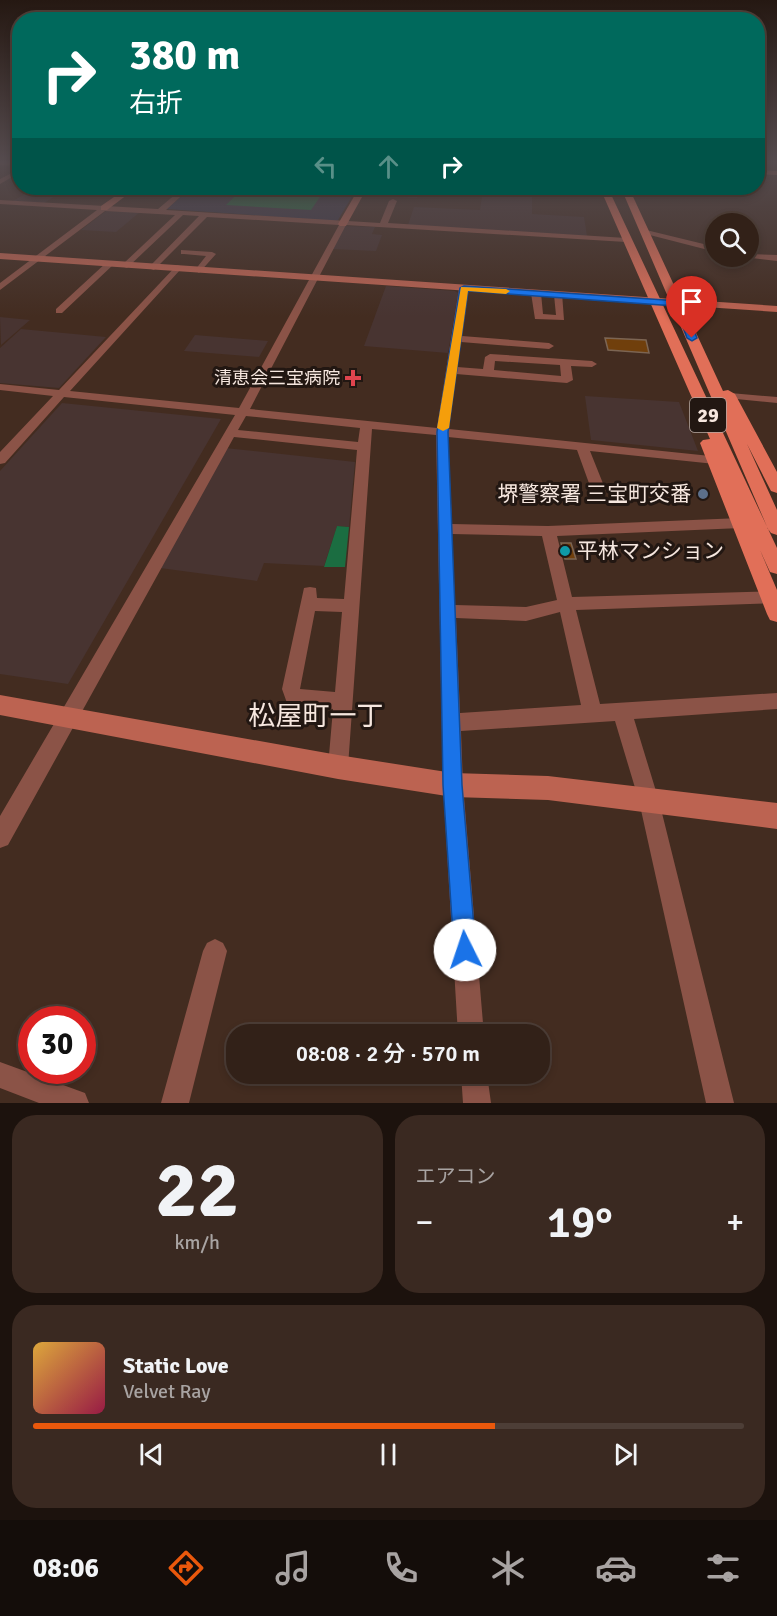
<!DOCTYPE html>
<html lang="ja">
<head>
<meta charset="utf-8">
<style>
	body { margin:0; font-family:Signika,"Noto Sans JP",sans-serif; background:#3a2921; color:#f1f3f6; height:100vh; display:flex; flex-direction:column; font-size:22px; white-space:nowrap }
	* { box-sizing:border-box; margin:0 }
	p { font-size:20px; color:#a8a3a2 }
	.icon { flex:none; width:33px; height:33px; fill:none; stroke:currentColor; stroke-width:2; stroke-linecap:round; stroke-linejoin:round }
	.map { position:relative; height:1103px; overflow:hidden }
	.side { display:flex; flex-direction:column; gap:12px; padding:12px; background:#1c120d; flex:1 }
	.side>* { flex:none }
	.hud { position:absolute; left:12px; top:12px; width:753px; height:183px; border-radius:24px; box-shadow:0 3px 9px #0003,0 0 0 2px #4d3e37; background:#00695c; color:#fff; overflow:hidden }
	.controls { position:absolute; left:705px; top:213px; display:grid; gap:12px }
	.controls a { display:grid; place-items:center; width:54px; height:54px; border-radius:50%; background:#322118; box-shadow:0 3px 9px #0003,0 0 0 2px #4d3e37; font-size:30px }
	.speed { position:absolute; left:18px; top:1006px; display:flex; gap:12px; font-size:30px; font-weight:700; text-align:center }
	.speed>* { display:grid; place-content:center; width:78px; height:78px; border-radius:50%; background:#322118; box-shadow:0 3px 9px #0003,0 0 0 2px #4d3e37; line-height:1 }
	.speed .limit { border:9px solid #d22; background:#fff; color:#111 }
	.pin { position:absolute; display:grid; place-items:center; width:51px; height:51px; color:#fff; margin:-62px -26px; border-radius:50% 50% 50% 0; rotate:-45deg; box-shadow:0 0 6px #0007 }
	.pin .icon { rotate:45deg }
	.me { position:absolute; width:66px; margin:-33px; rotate:356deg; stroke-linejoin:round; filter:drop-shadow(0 0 4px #0008) }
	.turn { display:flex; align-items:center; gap:21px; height:126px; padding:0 18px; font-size:27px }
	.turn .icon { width:78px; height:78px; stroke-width:2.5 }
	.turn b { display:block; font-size:42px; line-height:51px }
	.lanes { display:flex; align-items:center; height:57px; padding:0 18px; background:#0003; justify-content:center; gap:30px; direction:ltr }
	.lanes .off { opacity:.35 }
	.big { font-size:45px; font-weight:600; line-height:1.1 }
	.side .card { flex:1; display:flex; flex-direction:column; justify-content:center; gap:9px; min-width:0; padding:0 21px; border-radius:24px; background:#3a2921 }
	.side .dial { align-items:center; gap:0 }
	.dial b { font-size:78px; line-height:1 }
	.song { display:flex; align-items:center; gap:18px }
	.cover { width:72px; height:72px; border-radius:9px; background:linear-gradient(135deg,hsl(40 70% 55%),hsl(340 70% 35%)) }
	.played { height:6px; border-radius:3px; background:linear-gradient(90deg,#ea580c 65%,#4d3e37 65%) }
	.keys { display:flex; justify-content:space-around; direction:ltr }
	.heat { display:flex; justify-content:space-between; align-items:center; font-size:33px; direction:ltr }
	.side .tiles { flex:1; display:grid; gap:12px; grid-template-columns:1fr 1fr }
	.card:last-child { grid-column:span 2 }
	.trip { position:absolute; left:226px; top:1024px; width:324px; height:60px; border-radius:24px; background:#322118; box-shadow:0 3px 9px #0003,0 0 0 2px #4d3e37; font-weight:600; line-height:60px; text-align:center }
	.tab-bar { display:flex; height:96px; justify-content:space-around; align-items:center; background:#140d0a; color:#a8a3a2 }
	.tab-bar .icon { width:42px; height:42px }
	.tab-bar .current { color:#ea580c }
	.tab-bar b { font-size:27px; color:#f1f3f6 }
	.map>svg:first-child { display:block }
	.industrial { fill:#483431 }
	.education { fill:#3a3748 }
	.green { fill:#1b6d41 }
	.building { fill:#703f0c; stroke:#7c6553; stroke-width:1.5 }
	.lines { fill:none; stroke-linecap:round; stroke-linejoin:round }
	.street { fill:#8b5347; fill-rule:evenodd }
	.secondary { fill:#bc6351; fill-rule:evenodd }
	.primary { fill:#e16f58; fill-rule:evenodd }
	.route { fill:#1a73e8; stroke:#114b97; stroke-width:1.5 }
	.slow { fill:#f59e0b }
	.health-dot { fill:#e0444e; stroke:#221712; stroke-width:2 }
	.service-dot { fill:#5c6f8a; stroke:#221712; stroke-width:2 }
	.culture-dot { fill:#0f9aa8; stroke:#221712; stroke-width:2 }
	.labels { text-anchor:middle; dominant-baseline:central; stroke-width:6; stroke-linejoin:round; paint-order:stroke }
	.far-poi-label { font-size:18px; fill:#f6e7df; stroke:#221712; text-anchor:end }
	.shield { fill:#221712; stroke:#b6a9a2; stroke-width:1.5 }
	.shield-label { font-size:20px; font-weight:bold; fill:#f6e7df }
	.poi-label { font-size:21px; fill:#f6e7df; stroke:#221712; text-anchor:end }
	.near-neighbourhood-label { font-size:27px; fill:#f6e7df; stroke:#221712 }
</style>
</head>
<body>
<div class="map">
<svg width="777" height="1103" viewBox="0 0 777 1103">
	<rect width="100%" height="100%" fill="#432c20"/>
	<!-- industrial -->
	<path class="industrial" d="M 35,188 L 68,188 L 44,203 L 13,201 Z
		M 367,188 L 421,188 L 417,198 L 363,195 Z
		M 483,190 L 532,193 L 532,214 L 584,217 L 587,236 L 408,225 L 414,207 L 480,210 Z
		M 106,211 L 140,212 L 116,232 L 81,230 Z
		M 344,226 L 375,227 L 372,234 L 382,235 L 376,251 L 332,249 Z
		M 386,286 L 455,291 L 458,293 L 448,353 L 364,346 Z
		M 0,317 L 30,320 L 1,345 Z
		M 21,329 L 106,337 L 59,388 L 0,383 L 0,348 Z
		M 195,335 L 268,341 L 259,357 L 184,351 Z
		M 585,396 L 679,402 L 698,451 L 591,440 Z
		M 62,403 L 221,419 L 68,684 L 0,674 L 0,471 Z
		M 225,448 L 355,462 L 349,527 L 337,526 L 324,566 L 264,563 L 257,581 L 160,568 Z"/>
	<!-- education -->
	<path class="education" d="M 191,188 L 357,188 L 338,220 L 335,221 L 167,209 Z"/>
	<!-- green -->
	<path class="green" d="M 243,188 L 324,191 L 311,210 L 226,205 Z
		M 337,526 L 349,527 L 345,567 L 324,567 Z"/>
	<!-- building -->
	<path class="building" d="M 605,338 L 646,340 L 649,353 L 608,350 Z
		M 561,543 L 571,543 L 576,559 L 565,559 Z"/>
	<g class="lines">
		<!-- street -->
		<path class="street" d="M 0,162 L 20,162 L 20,166 L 0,165 Z
			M 12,173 L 17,174 L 0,184 L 0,179 Z
			M 183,188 L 190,188 L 166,210 L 380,223 L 389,201 L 393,199 L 397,201 L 388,223 L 626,238 L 630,240 L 626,242 L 346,225 L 250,409 L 437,428 L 459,288 L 464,285 L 469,288 L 462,336 L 549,343 L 554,346 L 549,349 L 461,342 L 457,367 L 483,369 L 485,357 L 490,354 L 592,361 L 597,364 L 592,367 L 571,366 L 573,380 L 567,383 L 456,374 L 449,429 L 720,457 L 721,460 L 720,463 L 715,464 L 590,451 L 604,486 L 597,491 L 590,486 L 577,450 L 448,437 L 452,524 L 548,526 L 741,518 L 748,523 L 741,528 L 557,536 L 572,597 L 777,591 L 777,603 L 576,610 L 600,704 L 777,693 L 777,709 L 634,719 L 659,801 L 734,1103 L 706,1103 L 639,801 L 615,721 L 461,731 L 463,785 L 484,1035 L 458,1035 L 443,785 L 436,435 L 372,429 L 348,767 L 345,774 L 338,777 L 331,774 L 328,767 L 333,709 L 287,703 L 282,689 L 304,588 L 310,587 L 316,588 L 317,598 L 344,599 L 357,450 L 234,437 L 8,845 L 0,848 L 0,816 L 235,415 L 64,397 L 5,463 L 0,464 L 0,452 L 53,396 L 0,390 L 0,384 L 59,390 L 177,265 L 180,266 L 180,270 L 70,391 L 239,408 L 339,225 L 207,217 L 154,270 L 151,269 L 151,265 L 199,216 L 183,215 L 127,268 L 124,267 L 124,263 L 175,215 L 105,211 L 0,290 L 0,283 L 97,210 L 0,204 L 0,200 L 158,209 ZM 495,361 L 560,365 L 561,376 L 494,370 ZM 246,416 L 360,428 L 358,442 L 238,430 ZM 452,534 L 542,536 L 557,600 L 526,607 L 455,605 ZM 315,611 L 342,612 L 335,692 L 300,689 ZM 560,612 L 581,705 L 460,713 L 456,618 L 526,621 Z
			M 459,188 L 607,193 L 610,195 L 607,197 L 462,190 Z
			M 642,229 L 716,247 L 716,252 L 642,233 Z
			M 181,250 L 212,252 L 216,254 L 199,273 L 195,270 L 206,256 L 184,254 L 181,254 Z
			M 748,254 L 777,255 L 777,261 L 736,256 L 748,256 Z
			M 107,262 L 114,264 L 62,313 L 56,313 L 56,309 Z
			M 536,290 L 541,293 L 543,314 L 556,315 L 554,295 L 562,293 L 564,320 L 535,319 L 531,293 Z
			M 730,393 L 777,397 L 777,403 L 726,398 L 726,394 Z
			M 215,939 L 223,943 L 227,951 L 189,1103 L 161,1103 L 203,951 L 207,943 Z
			M 0,1062 L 85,1093 L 89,1103 L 39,1103 L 0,1088 Z
			M 461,1074 L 487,1074 L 491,1103 L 463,1103 Z"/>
		<!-- secondary -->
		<path class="secondary" d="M 758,170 L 777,171 L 777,175 L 758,174 Z
			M 127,188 L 136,188 L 107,210 L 101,210 L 101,206 Z
			M 359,188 L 367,188 L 346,226 L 340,226 L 338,224 Z
			M 0,253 L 777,306 L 777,312 L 0,259 Z
			M 0,695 L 338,755 L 453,773 L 548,776 L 777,803 L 777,829 L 548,800 L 453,797 L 338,779 L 0,715 Z"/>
		<!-- primary -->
		<path class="primary" d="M 600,188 L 608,188 L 777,548 L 777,574 L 770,572 L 760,550 L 777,590 L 777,622 L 770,620 L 767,614 L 700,443 L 703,440 L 710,439 Z
			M 621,188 L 629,188 L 723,391 L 728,390 L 735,394 L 777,472 L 777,493 L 771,491 L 747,444 L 777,510 L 777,535 L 771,533 L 768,529 Z"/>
	</g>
	<!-- sky -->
	<linearGradient id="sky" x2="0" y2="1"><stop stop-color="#251812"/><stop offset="0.51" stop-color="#554b4e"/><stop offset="1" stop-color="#554b4e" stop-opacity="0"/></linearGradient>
	<rect width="777" height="317" fill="url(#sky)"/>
	<!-- route -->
	<path class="route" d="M 464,286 L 679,301 L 683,303 L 697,338 L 692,341 L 687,338 L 675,306 L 468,291 L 448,432 L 462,785 L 476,950 L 473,957 L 465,960 L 457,957 L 454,950 L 443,785 L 437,432 L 460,288 Z"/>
	<!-- slow -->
	<path class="slow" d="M 461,287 L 506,289 L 510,291 L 506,294 L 468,291 L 449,428 L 443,431 L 437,428 Z"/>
	<!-- markers -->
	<path class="health-dot" d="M350 369h6v6h6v6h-6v6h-6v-6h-6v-6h6z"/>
	<circle class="service-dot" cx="703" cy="494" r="6"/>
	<circle class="culture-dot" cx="565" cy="551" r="6"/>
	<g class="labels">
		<!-- far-poi labels -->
		<g class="far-poi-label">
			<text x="340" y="378">清恵会三宝病院</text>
		</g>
		<!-- shield labels -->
		<rect class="shield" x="690" y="398" width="36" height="34" rx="4.5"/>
		<g class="shield-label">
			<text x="708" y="415">29</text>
		</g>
		<!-- poi labels -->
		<g class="poi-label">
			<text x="691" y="494">堺警察署 三宝町交番</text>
			<text x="577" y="551" text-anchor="start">平林マンション</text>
		</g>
		<!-- near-neighbourhood labels -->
		<g class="near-neighbourhood-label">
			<text x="316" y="716">松屋町一丁</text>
		</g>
	</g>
</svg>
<div class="controls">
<a><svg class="icon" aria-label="search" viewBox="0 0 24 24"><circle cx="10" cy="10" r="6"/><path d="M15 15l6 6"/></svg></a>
</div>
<div class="speed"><div class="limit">30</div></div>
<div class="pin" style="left:692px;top:338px;background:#d93025"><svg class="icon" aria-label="arrive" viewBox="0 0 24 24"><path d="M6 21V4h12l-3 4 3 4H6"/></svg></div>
<svg class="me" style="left:465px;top:950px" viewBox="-20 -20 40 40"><circle r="19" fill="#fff"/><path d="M0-13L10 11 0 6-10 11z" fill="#1a73e8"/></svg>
<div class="trip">08:08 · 2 分 · 570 m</div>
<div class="hud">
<div class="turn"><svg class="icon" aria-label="right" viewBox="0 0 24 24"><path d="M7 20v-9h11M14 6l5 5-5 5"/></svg><div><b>380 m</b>右折</div></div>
<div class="lanes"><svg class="icon off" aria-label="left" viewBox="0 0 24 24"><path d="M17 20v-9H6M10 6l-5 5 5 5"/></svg><svg class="icon off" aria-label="ahead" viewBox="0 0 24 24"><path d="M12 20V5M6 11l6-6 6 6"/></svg><svg class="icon" aria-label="right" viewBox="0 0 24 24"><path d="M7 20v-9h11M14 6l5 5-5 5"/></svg></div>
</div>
</div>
<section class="side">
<div class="tiles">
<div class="card dial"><b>22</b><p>km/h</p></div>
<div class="card"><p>エアコン</p>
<div class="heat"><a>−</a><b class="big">19°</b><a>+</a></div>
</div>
<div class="card">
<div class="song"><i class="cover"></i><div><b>Static Love</b><p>Velvet Ray</p></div></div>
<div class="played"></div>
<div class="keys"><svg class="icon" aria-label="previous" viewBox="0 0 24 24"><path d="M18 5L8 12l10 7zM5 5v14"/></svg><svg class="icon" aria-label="pause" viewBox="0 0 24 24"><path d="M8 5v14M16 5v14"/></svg><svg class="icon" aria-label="next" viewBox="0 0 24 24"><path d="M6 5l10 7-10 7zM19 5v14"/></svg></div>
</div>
</div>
</section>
<nav class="tab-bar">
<b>08:06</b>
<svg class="icon current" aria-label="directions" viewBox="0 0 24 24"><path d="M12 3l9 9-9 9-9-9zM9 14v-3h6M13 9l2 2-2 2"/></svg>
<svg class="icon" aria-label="music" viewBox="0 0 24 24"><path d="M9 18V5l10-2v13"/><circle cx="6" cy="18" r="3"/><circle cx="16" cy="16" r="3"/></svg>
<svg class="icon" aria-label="phone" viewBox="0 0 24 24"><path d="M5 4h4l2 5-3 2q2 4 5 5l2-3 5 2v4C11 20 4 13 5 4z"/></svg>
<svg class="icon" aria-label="climate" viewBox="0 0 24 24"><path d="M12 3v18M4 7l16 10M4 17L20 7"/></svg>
<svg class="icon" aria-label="car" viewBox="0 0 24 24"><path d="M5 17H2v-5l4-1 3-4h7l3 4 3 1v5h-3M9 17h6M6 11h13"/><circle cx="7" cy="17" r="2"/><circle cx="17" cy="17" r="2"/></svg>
<svg class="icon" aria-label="filters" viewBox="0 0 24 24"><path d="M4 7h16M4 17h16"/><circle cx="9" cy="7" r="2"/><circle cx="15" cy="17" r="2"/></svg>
</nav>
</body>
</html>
